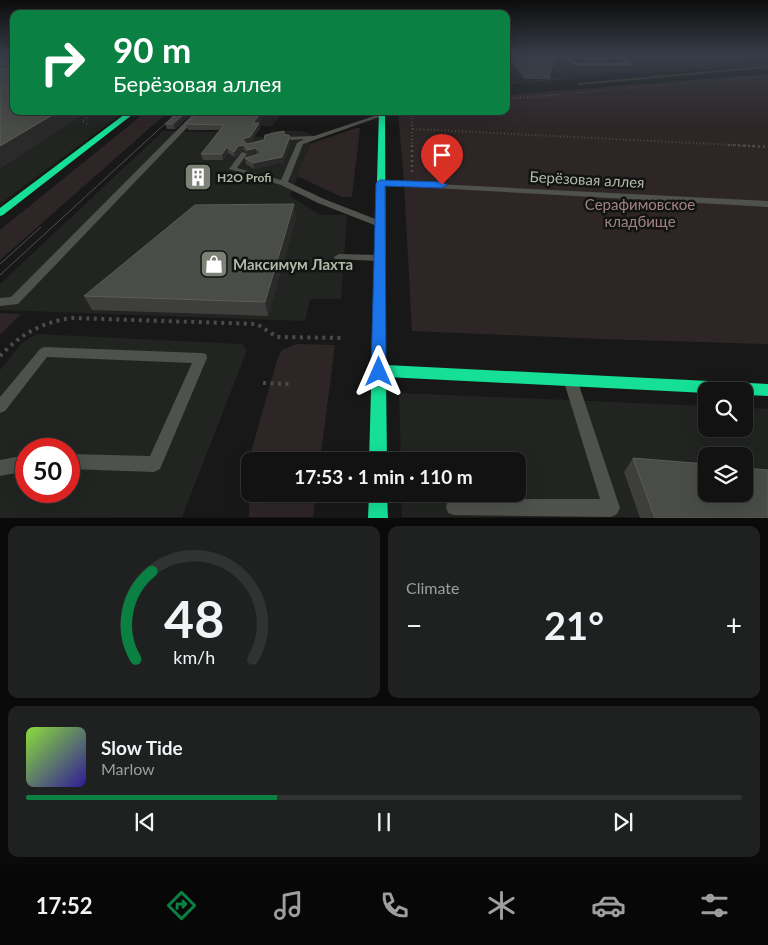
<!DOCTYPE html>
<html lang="en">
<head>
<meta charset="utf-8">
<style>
	body { margin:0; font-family:Lato,sans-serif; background:#1f2020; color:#f1f3f6; height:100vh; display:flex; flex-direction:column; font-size:19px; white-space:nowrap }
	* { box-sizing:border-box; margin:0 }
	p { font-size:16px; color:#9c9e9f }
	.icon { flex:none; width:28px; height:28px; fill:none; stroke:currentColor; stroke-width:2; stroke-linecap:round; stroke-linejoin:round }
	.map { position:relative; height:518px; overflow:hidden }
	.drawer { display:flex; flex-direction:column; gap:8px; padding:8px; background:#0a0a0a; flex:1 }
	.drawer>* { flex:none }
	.guide { position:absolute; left:10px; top:10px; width:500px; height:105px; border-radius:10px; box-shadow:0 5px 20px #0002,0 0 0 1px #313232; background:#0b8043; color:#fff; overflow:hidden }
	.controls { position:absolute; left:698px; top:382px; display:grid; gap:10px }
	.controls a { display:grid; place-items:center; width:55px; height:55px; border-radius:10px; background:#121212; box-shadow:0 5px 20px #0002,0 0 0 1px #313232; font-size:25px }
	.speed { position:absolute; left:15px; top:438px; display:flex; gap:10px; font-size:25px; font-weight:700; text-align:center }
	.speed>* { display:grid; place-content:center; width:65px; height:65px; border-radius:50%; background:#121212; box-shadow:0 5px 20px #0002,0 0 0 1px #313232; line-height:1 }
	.speed .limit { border:8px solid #d22; background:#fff; color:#111 }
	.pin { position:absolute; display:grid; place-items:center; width:42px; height:42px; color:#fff; margin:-51px -21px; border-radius:50% 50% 50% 0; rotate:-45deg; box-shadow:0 0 5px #0007 }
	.pin .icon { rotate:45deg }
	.me { position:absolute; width:55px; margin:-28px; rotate:0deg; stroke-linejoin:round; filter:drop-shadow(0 0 4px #0008) }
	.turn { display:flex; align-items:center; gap:18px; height:105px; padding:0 20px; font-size:22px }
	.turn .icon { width:65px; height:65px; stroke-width:2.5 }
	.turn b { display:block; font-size:35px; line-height:42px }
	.big { font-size:38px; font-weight:700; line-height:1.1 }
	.drawer .widget { flex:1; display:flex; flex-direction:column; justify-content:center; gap:8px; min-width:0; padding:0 18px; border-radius:10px; background:#1f2020 }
	.drawer .dial { align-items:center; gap:0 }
	.dial svg { height:130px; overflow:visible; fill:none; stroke:#313232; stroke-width:7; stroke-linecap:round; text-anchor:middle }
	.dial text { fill:#f1f3f6; stroke:none }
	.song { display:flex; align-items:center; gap:15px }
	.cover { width:60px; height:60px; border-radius:8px; background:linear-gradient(135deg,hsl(90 70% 55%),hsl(250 70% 35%)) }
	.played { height:5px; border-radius:2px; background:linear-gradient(90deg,#0b8043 35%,#313232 35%) }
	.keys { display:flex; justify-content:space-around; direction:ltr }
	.heat { display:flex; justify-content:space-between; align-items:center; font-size:28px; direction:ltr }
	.drawer .tiles { flex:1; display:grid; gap:8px; grid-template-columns:1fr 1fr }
	.widget:last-child { grid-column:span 2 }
	.trip { position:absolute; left:241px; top:452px; width:285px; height:50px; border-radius:10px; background:#121212; box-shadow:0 5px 20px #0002,0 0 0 1px #313232; font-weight:700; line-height:50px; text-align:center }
	.tabs { display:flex; height:80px; justify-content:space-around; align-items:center; background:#070707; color:#9c9e9f }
	.tabs .icon { width:35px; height:35px }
	.tabs .current { color:#0b8043 }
	.tabs b { font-size:22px; color:#f1f3f6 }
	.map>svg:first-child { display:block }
	.built { fill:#222422; fill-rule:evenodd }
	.green { fill:#2e2527 }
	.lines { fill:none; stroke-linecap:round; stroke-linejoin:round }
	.stream { fill:#383a2b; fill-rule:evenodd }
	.path-far3 { stroke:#4a4c48; stroke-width:1; stroke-dasharray:1 2; stroke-linecap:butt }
	.path-far2 { stroke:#4a4c48; stroke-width:2; stroke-dasharray:1 2.5; stroke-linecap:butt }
	.path-far1 { stroke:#4a4c48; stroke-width:2.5; stroke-dasharray:2 3; stroke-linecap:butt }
	.path { stroke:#4a4c48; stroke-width:4; stroke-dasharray:3 4.5; stroke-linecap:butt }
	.lane { fill:#4f514c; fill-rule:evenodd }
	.fast { fill:#16e098; fill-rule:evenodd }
	.tram { stroke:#4f504c; stroke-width:1 }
	.wall { fill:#3e3f3c }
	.shaded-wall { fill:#292a29 }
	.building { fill:#4a4c48; stroke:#5b5d57 }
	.route { fill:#1a73e8; stroke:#114b97 }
	.labels { text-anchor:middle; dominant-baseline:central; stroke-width:5; stroke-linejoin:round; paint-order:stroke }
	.far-poi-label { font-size:12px; font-weight:bold; fill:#b3b9a9; stroke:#121412; text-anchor:start }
	.street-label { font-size:15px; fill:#b3b9a9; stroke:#121412 }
	.park-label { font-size:15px; fill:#a3808a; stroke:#121412 }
	.poi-label { font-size:15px; font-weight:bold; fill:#b3b9a9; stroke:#121412; text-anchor:start }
</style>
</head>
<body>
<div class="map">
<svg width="768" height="518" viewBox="0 0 768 518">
	<rect width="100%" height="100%" fill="#181818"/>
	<!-- built -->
	<path class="built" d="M 0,55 L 14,111 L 125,111 L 0,204 Z
		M 554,55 L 725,55 L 745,64 L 563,77 L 542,57 L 555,57 Z
		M 223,111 L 284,111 L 272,126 L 211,126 Z
		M 163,131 L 221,132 L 218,136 L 268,137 L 271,131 L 301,131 L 313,135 L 290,196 L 320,215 L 347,215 L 341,299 L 310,299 L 305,321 L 0,310 L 0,284 Z
		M 36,334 L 242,344 L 247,350 L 182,517 L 0,518 L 0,370 L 22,343 ZM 26,449 L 69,449 L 69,491 L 26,491 Z
		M 399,393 L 706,406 L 706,429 L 744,429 L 744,408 L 768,409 L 768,517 L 402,517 L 402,494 L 518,494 L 518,461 L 401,461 ZM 706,456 L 744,456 L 744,494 L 706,494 Z"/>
	<!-- green -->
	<path class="green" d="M 768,74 L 768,344 L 601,339 L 412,331 L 404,183 L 398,111 L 506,111 L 506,95 Z
		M 147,111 L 169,111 L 0,260 L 0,230 Z
		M 356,128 L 360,128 L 352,197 L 342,197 L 297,176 L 310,144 Z
		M 0,313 L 21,314 L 0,335 Z
		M 297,344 L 335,345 L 320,461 L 250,461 L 251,452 L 278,357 L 282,350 Z
		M 250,476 L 250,494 L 316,494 L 313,517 L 249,517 Z"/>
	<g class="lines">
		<!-- stream -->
		<path class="stream" d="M 768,66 L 768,68 L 579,85 L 577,84 L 579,83 Z"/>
		<!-- path-far3 -->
		<path class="path-far3" d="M 752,65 L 768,64
			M 639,73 L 752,65 L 730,55
			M 560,79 L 580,77
			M 506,83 L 560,79 L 549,68
			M 541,96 L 768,76"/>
		<!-- path-far2 -->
		<path class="path-far2" d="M 506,99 L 556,95
			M 412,111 L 412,146
			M 87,124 L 82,121 L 95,111
			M 413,129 L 753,146"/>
		<!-- path-far1 -->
		<path class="path-far1" d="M 412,145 L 412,173
			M 728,145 L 768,147"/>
		<!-- path -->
		<path class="path" d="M 0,356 C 21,334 42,322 72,318 L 257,324 L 277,337 L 342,338
			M 263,383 L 290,384"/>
		<!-- lane -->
		<path class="lane" d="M 562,55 L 567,55 L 575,63 L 626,63 L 616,55 L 621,55 L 633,64 L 631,65 L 574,65 Z
			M 196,111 L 203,111 L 18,304 L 0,306 L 0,298 L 11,297 Z
			M 380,114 L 385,115 L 303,144 L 288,182 L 324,199 L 383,222 L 385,224 L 383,226 L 377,226 L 318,203 L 281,185 L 229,169 L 241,153 L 243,152 L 247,154 L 237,168 L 281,180 L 297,143 L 304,139 L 289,140 L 286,138 L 287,137 L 314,136 Z
			M 377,181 L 768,201 L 768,207 L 380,185 L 377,185 Z
			M 339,254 L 379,255 L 384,258 L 379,261 L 335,259 L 334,257 Z
			M 44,347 L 201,353 L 206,354 L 207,358 L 160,469 L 154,472 L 69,469 L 69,454 L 150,456 L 192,363 L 47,357 L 5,411 L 0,413 L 0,397 L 40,349 Z
			M 571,376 L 576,378 L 578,382 L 620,508 L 617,514 L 611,517 L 454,515 L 448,513 L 446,507 L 448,501 L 454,499 L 600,499 L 564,382 L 566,378 Z
			M 26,455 L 26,471 L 0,476 L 0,460 Z"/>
		<!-- fast -->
		<path class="fast" d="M 129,111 L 137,111 L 3,215 L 0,216 L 0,208 Z
			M 379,111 L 385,111 L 386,365 L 768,384 L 768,396 L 744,395 L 744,391 L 706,391 L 706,393 L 386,377 L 387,461 L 369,461 Z
			M 369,494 L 387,494 L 388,518 L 368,518 Z"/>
		<!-- tram -->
		<path class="tram" d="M 0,264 L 41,227
			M 0,275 L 179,111"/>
	</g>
	<!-- wall -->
	<path class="wall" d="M 0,55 L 14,55 L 14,111 L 88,111 L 0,168 Z
		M 506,55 L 561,55 L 561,56 L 551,56 L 554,59 L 550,79 L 525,79 L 510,59 L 506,59 Z
		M 570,55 L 616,55 L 614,60 L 583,60 L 578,56 L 571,56 Z
		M 179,111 L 191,111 L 192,113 L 175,129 L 167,129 L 165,124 Z
		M 199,111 L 267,111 L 258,123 L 259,123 L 260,128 L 251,142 L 247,144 L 264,140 L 284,134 L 291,142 L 283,162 L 254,169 L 246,164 L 245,158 L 258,155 L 257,154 L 248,156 L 247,152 L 244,150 L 240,152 L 235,157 L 228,153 L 223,160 L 203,160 L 201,154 L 220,130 L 188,130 L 186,124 Z
		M 296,217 L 268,316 L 92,310 L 84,296 Z
		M 633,458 L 768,518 L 640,518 L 624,472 Z"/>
	<!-- shaded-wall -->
	<path class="shaded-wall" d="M 59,111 L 88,111 L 0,168 L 0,146 Z
		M 187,111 L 191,111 L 192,113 L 175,129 L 173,124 Z
		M 262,111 L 267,111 L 254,128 L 253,123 Z
		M 259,123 L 260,128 L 251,142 L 243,145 L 242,139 Z
		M 290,136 L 291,142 L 283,162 L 254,169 L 253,163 Z
		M 243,145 L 244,150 L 240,152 L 235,157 L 234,152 L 238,146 Z
		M 227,147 L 228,153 L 223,160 L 222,154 Z
		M 256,148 L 257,154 L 248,156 L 247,150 Z
		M 294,204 L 296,217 L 268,316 L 265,302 Z"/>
	<!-- building -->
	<path class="building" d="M 0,55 L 14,55 L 14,111 L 59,111 L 0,146 L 0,69 L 9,69 L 8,64 L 0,64 Z
		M 525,55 L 550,55 L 554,59 L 528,59 Z
		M 179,111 L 187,111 L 173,124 L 165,124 Z
		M 199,111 L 262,111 L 253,123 L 259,123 L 250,137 L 242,139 L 247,144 L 264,140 L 265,135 L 284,131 L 284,134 L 290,136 L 282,157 L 253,163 L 245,158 L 260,154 L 262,152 L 256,148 L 247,150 L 248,148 L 243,145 L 238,146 L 234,152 L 227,147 L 222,154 L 201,154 L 224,125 L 186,124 Z
		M 294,204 L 265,302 L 84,296 L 195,205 Z
		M 633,458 L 706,464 L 706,494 L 744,494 L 744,468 L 768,470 L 768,518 L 655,518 Z"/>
	<!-- sky -->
	<linearGradient id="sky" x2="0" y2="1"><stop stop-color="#0d0d0d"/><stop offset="0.43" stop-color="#373d48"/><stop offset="1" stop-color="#373d48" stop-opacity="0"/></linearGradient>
	<rect width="768" height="128" fill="url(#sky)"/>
	<!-- route -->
	<path class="route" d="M 380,180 L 442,182 L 447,185 L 442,188 L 385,186 L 386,372 L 384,376 L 379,378 L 373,376 L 371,372 L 376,183 Z"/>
	<!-- icons -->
	<defs>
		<g id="building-square" transform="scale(1.4375)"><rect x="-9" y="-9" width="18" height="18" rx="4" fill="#7d8176" stroke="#121412"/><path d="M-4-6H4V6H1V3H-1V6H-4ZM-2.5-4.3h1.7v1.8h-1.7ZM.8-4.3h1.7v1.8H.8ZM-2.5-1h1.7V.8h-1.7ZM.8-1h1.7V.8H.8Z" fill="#fff"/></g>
		<g id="shop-square" transform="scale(1.4375)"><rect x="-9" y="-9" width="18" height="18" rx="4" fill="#7d8176" stroke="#121412"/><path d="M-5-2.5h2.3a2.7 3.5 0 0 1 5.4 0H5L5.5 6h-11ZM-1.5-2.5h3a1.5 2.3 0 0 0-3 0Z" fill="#fff"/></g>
	</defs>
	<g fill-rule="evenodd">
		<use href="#building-square" x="198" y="177"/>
		<use href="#shop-square" x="214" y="264"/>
	</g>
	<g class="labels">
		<!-- far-poi labels -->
		<g class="far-poi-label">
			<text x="217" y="177">H2O Profi</text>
		</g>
		<!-- street labels -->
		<g class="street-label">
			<text transform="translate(587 179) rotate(3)">Берёзовая аллея</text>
		</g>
		<!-- park labels -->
		<g class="park-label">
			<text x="640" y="204">Серафимовское<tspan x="640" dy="17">кладбище</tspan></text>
		</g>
		<!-- poi labels -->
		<g class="poi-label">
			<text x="233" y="264">Максимум Лахта</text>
		</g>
	</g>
</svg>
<div class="controls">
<a><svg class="icon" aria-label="search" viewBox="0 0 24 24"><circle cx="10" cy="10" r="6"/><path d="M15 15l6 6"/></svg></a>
<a><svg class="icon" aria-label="layers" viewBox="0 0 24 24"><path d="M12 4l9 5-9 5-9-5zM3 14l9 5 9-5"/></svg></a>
</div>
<div class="speed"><div class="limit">50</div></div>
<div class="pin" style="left:442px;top:185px;background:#d93025"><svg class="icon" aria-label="arrive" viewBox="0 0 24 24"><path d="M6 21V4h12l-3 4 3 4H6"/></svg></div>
<svg class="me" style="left:379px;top:372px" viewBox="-20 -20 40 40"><path d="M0-17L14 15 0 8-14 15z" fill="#1a73e8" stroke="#fff" stroke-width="4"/></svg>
<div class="trip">17:53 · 1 min · 110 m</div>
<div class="guide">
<div class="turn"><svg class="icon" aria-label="right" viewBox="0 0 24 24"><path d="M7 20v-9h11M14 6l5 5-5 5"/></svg><div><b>90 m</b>Берёзовая аллея</div></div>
</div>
</div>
<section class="drawer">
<div class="tiles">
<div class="widget dial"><svg viewBox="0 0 100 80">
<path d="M14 69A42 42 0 1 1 86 69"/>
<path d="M14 69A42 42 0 0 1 24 15" stroke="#0b8043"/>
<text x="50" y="56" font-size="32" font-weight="700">48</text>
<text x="50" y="72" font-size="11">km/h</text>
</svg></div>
<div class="widget"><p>Climate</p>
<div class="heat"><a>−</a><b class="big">21°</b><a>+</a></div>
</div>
<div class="widget">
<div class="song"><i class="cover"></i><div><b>Slow Tide</b><p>Marlow</p></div></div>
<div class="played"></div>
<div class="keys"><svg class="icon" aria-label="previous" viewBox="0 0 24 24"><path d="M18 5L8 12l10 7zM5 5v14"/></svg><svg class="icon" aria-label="pause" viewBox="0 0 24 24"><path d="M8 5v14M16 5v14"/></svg><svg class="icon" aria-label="next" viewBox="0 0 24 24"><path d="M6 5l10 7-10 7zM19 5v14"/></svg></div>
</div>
</div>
</section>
<nav class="tabs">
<b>17:52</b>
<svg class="icon current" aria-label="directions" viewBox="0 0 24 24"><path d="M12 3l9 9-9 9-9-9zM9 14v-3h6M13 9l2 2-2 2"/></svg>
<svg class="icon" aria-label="music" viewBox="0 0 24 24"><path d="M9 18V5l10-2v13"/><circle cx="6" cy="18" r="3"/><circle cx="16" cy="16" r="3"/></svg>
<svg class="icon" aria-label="phone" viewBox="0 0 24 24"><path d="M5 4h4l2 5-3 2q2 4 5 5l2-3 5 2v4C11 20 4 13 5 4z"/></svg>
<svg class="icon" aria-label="climate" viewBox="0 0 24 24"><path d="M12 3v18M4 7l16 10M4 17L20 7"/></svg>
<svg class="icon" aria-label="car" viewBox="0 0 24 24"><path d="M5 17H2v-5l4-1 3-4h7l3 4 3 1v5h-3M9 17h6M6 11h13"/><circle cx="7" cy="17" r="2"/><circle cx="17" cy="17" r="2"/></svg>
<svg class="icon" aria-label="filters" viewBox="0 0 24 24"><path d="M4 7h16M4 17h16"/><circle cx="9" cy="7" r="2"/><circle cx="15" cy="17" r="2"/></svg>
</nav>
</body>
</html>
